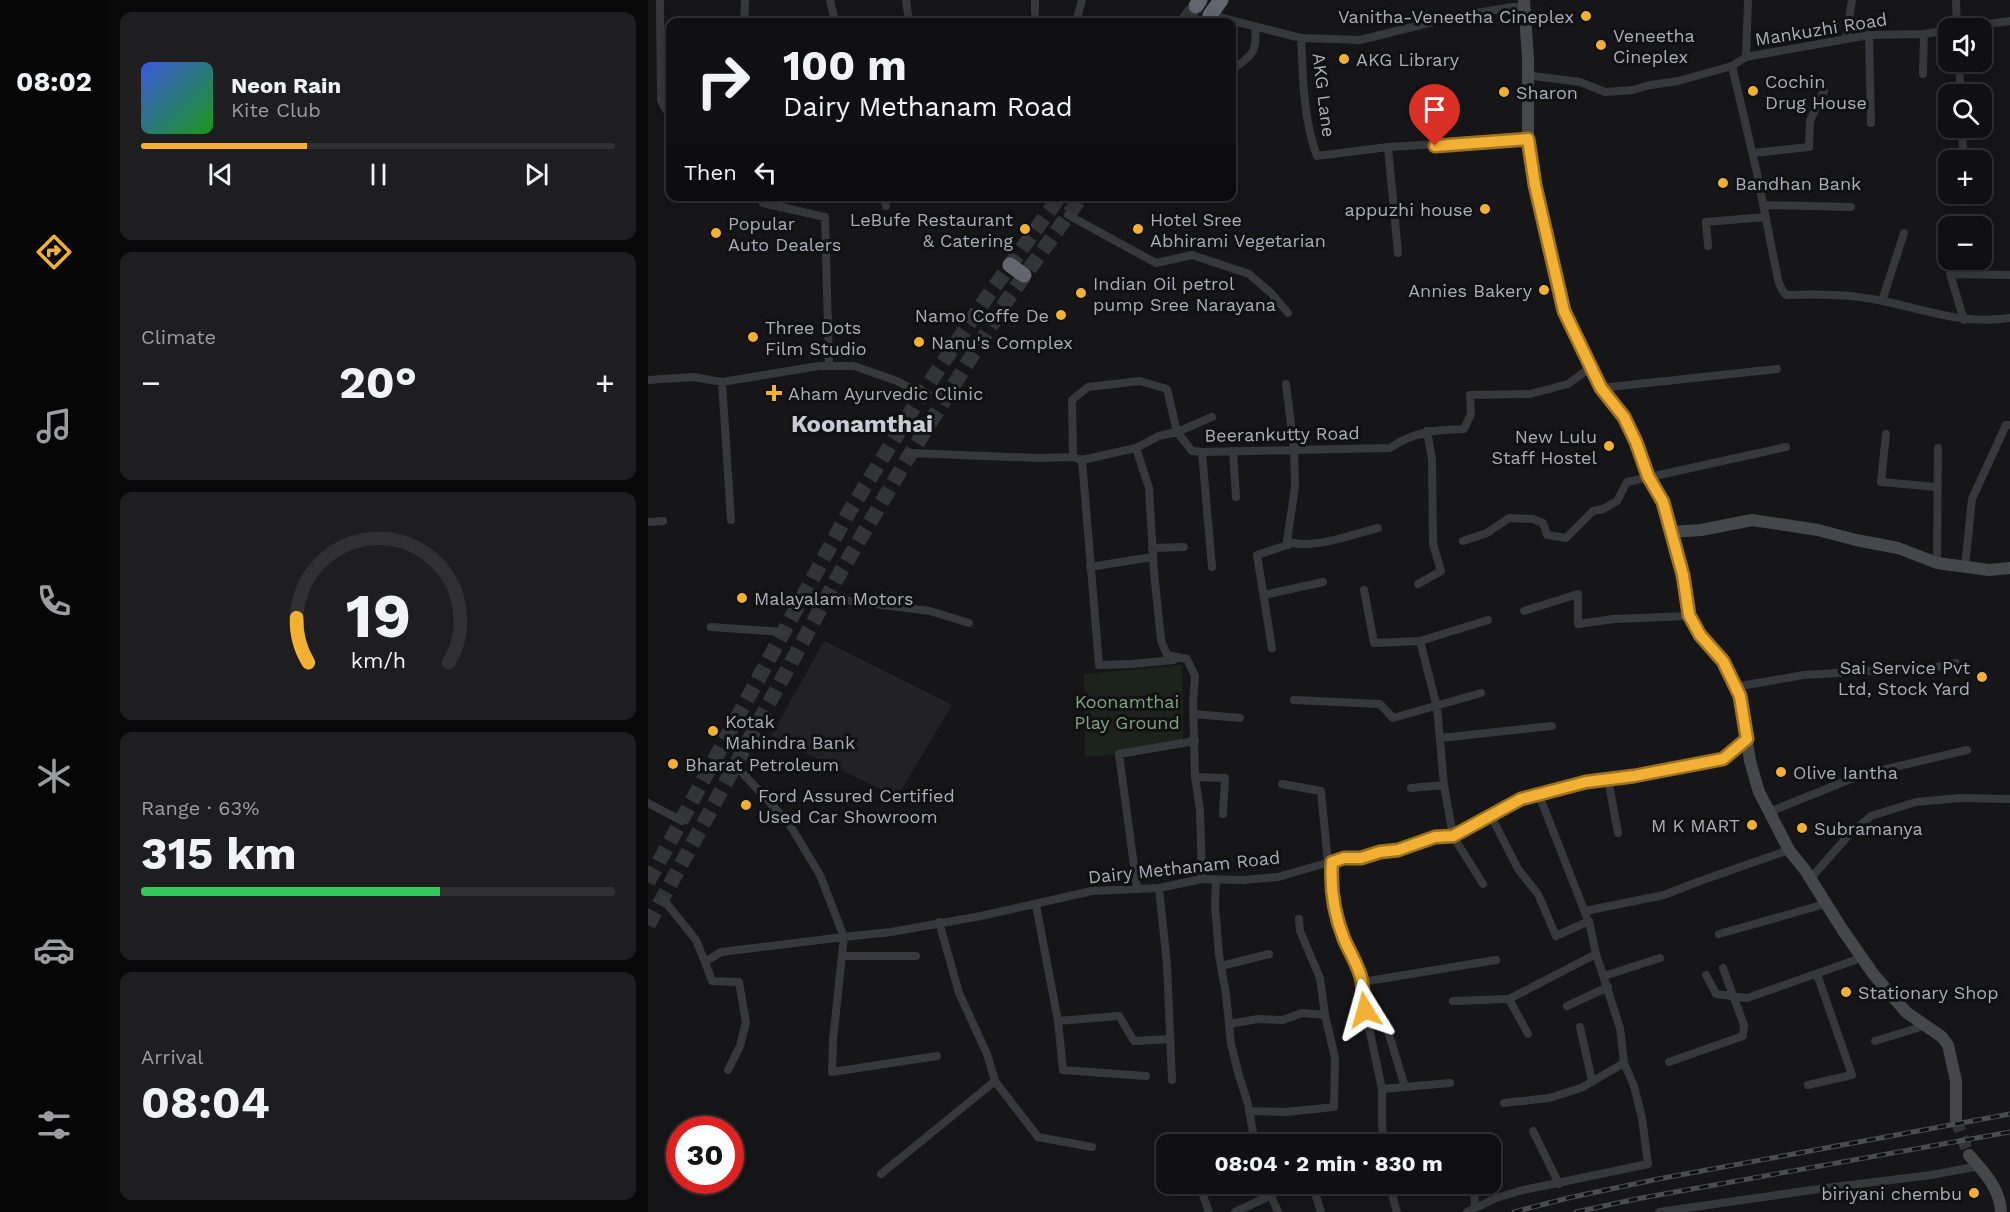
<!DOCTYPE html>
<html lang="en">
<head>
<meta charset="utf-8">
<style>
	body { margin:0; font-family:"Work Sans",sans-serif; background:#1e1e20; color:#f1f3f6; height:100vh; display:flex; flex-direction:column; font-size:22px; white-space:nowrap }
	* { box-sizing:border-box; margin:0 }
	p { font-size:20px; color:#9c9d9f }
	.icon { flex:none; width:33px; height:33px; fill:none; stroke:currentColor; stroke-width:2; stroke-linecap:round; stroke-linejoin:round }
	.map { position:relative; flex:1; overflow:hidden }
	.drawer { display:flex; flex-direction:column; gap:12px; padding:12px; background:#09090a; width:540px }
	.drawer>* { flex:none }
	.guide { position:absolute; left:18px; top:18px; width:570px; height:183px; border-radius:12px; box-shadow:0 3px 15px #0003,0 0 0 2px #303032; background:#101012; color:#f1f3f6; overflow:hidden }
	.tools { position:absolute; left:1290px; top:18px; display:grid; gap:12px }
	.tools a { display:grid; place-items:center; width:54px; height:54px; border-radius:12px; background:#101012; box-shadow:0 3px 15px #0003,0 0 0 2px #303032; font-size:30px }
	.speed { position:absolute; left:18px; top:1116px; display:flex; gap:12px; font-size:30px; font-weight:700; text-align:center }
	.speed>* { display:grid; place-content:center; width:78px; height:78px; border-radius:50%; background:#101012; box-shadow:0 3px 15px #0003,0 0 0 2px #303032; line-height:1 }
	.speed .limit { border:9px solid #d22; background:#fff; color:#111 }
	.pin { position:absolute; display:grid; place-items:center; width:51px; height:51px; color:#fff; margin:-62px -26px; border-radius:50% 50% 50% 0; rotate:-45deg; box-shadow:0 0 6px #0007 }
	.pin .icon { rotate:45deg }
	.me { position:absolute; width:66px; margin:-33px; rotate:352deg; stroke-linejoin:round; filter:drop-shadow(0 0 4px #0008) }
	.turn { display:flex; align-items:center; gap:21px; height:126px; padding:0 18px; font-size:27px }
	.turn .icon { width:78px; height:78px; stroke-width:2.5 }
	.turn b { display:block; font-size:42px; line-height:51px }
	.then { display:flex; align-items:center; height:57px; padding:0 18px; background:#0003; gap:12px; font-size:22px }
	.big { font-size:45px; font-weight:700; line-height:1.1 }
	.drawer .widget { flex:1; display:flex; flex-direction:column; justify-content:center; gap:9px; min-width:0; padding:0 21px; border-radius:12px; background:#1e1e20 }
	.drawer .dial { align-items:center; gap:0 }
	.dial svg { height:156px; overflow:visible; fill:none; stroke:#303032; stroke-width:7; stroke-linecap:round; text-anchor:middle }
	.dial text { fill:#f1f3f6; stroke:none }
	.song { display:flex; align-items:center; gap:18px }
	.cover { width:72px; height:72px; border-radius:9px; background:linear-gradient(135deg,hsl(230 70% 55%),hsl(120 70% 35%)) }
	.played { height:6px; border-radius:3px; background:linear-gradient(90deg,#f2b134 35%,#303032 35%) }
	.keys { display:flex; justify-content:space-around; direction:ltr }
	.heat { display:flex; justify-content:space-between; align-items:center; font-size:33px; direction:ltr }
	.charge { height:9px; border-radius:4px; background:linear-gradient(90deg,#34c759 63%,#303032 0) }
	.trip { position:absolute; left:508px; top:1134px; width:345px; height:60px; border-radius:12px; background:#101012; box-shadow:0 3px 15px #0003,0 0 0 2px #303032; font-weight:700; line-height:60px; text-align:center }
	main { display:flex; flex:1; min-height:0 }
	.tabs { display:flex; flex-direction:column; width:108px; justify-content:space-around; align-items:center; background:#060607; color:#9c9d9f }
	.tabs .icon { width:42px; height:42px }
	.tabs .on { color:#f2b134 }
	.tabs b { font-size:27px; color:#f1f3f6 }
	.map>svg:first-child { display:block }
	.built { fill:#222225 }
	.green { fill:#1c231d }
	.lines { fill:none; stroke-linecap:round; stroke-linejoin:round }
	.secondary-tunnel { stroke:#333438; stroke-width:12; stroke-dasharray:12 6; stroke-linecap:butt }
	.highway-tunnel { stroke:#333438; stroke-width:15; stroke-dasharray:15 8; stroke-linecap:butt }
	.street { stroke:#37383d; stroke-width:8 }
	.secondary { stroke:#45474d; stroke-width:12 }
	.highway { stroke:#63666e; stroke-width:15 }
	.rail-casing { stroke:#4a4c52; stroke-width:5 }
	.rail { stroke:#111113; stroke-width:3; stroke-dasharray:9; stroke-linecap:butt }
	.route-casing { stroke:#9d7322; stroke-width:15 }
	.route { stroke:#f2b134; stroke-width:10 }
	.poi-dot { fill:#f2b134; stroke:#111113; stroke-width:2 }
	.labels { text-anchor:middle; dominant-baseline:central; stroke-width:6; stroke-linejoin:round; paint-order:stroke }
	.poi-label { font-size:18px; fill:#a8adb8; stroke:#111113; text-anchor:start }
	.street-label { font-size:18px; fill:#a8adb8; stroke:#111113 }
	.park-label { font-size:18px; fill:#7fa381; stroke:#111113 }
	.district-label { font-size:24px; font-weight:bold; fill:#c9ccd4; stroke:#111113 }
</style>
</head>
<body>
<main>
<nav class="tabs">
<b>08:02</b>
<svg class="icon on" aria-label="directions" viewBox="0 0 24 24"><path d="M12 3l9 9-9 9-9-9zM9 14v-3h6M13 9l2 2-2 2"/></svg>
<svg class="icon" aria-label="music" viewBox="0 0 24 24"><path d="M9 18V5l10-2v13"/><circle cx="6" cy="18" r="3"/><circle cx="16" cy="16" r="3"/></svg>
<svg class="icon" aria-label="phone" viewBox="0 0 24 24"><path d="M5 4h4l2 5-3 2q2 4 5 5l2-3 5 2v4C11 20 4 13 5 4z"/></svg>
<svg class="icon" aria-label="climate" viewBox="0 0 24 24"><path d="M12 3v18M4 7l16 10M4 17L20 7"/></svg>
<svg class="icon" aria-label="car" viewBox="0 0 24 24"><path d="M5 17H2v-5l4-1 3-4h7l3 4 3 1v5h-3M9 17h6M6 11h13"/><circle cx="7" cy="17" r="2"/><circle cx="17" cy="17" r="2"/></svg>
<svg class="icon" aria-label="filters" viewBox="0 0 24 24"><path d="M4 7h16M4 17h16"/><circle cx="9" cy="7" r="2"/><circle cx="15" cy="17" r="2"/></svg>
</nav>
<section class="drawer">
<div class="widget">
<div class="song"><i class="cover"></i><div><b>Neon Rain</b><p>Kite Club</p></div></div>
<div class="played"></div>
<div class="keys"><svg class="icon" aria-label="previous" viewBox="0 0 24 24"><path d="M18 5L8 12l10 7zM5 5v14"/></svg><svg class="icon" aria-label="pause" viewBox="0 0 24 24"><path d="M8 5v14M16 5v14"/></svg><svg class="icon" aria-label="next" viewBox="0 0 24 24"><path d="M6 5l10 7-10 7zM19 5v14"/></svg></div>
</div>
<div class="widget"><p>Climate</p>
<div class="heat"><a>−</a><b class="big">20°</b><a>+</a></div>
</div>
<div class="widget dial"><svg viewBox="0 0 100 80">
<path d="M14 69A42 42 0 1 1 86 69"/>
<path d="M14 69A42 42 0 0 1 8 46" stroke="#f2b134"/>
<text x="50" y="56" font-size="32" font-weight="700">19</text>
<text x="50" y="72" font-size="11">km/h</text>
</svg></div>
<div class="widget"><p>Range · 63%</p><b class="big">315 km</b><div class="charge"></div></div>
<div class="widget"><p>Arrival</p><b class="big">08:04</b></div>
</section>
<div class="map">
<svg width="1362" height="1212" viewBox="0 0 1362 1212">
	<rect width="100%" height="100%" fill="#161618"/>
	<!-- built -->
	<path class="built" d="M 176,641 L 304,705 L 249,797 L 123,736 Z"/>
	<!-- green -->
	<path class="green" d="M 534,665 L 535,745 L 484,753 L 437,757 L 436,674 Z"/>
	<g class="lines">
		<!-- secondary-tunnel -->
		<path class="secondary-tunnel" d="M 1308,1120 L 1321,1155"/>
		<!-- highway-tunnel -->
		<path class="highway-tunnel" d="M 536,22 L 548,6
			M 0,882 L 198,517 L 274,394 L 339,297 L 412,196
			M 0,925 L 192,573 L 258,461 L 359,300 L 434,196"/>
		<!-- street -->
		<path class="street" d="M 12,0 L 13,100 L 18,110 L 22,111
			M 182,0 L 187,22
			M 258,0 L 261,22
			M 1308,0 L 1309,28
			M 387,13 L 387,0
			M 562,15 L 653,38 L 712,40 L 805,17 L 864,7 L 876,7
			M 96,22 L 97,0
			M 428,22 L 434,0
			M 1311,28 L 1362,21
			M 1221,35 L 1223,123
			M 653,38 C 655,76 655,119 669,156 L 740,147 L 880,139
			M 1198,39 L 1204,0
			M 1098,57 L 1100,0
			M 1311,62 L 1313,94
			M 1084,66 L 1109,173 L 1130,280 L 1133,288 L 1138,295 C 1171,294 1202,294 1235,301 C 1278,310 1317,325 1362,318
			M 584,69 C 604,57 610,51 607,27
			M 1275,74 L 1276,34
			M 878,75 L 932,82 L 957,92 L 985,90 L 1002,85 L 1030,81 L 1084,66 L 1098,57 L 1221,35 L 1276,34 L 1300,30
			M 1314,128 L 1315,152
			M 740,147 L 750,253
			M 1105,153 L 1161,147 L 1162,121 L 1176,91
			M 236,196 L 238,206
			M 115,203 L 177,217 L 181,365
			M 1115,205 L 1203,207
			M 420,215 L 508,263 L 544,255 L 601,274 L 623,293 L 640,313
			M 1060,246 L 1058,222 L 1118,217
			M 1234,301 L 1256,233
			M 1316,320 L 1302,274 L 1362,275
			M 0,380 L 46,377 L 74,382 L 171,366 L 206,366 L 249,381 L 274,394
			M 74,382 L 83,520
			M 638,384 L 646,449 L 647,487 L 639,541 C 663,551 705,534 730,528
			M 953,388 L 1129,369
			M 1238,434 L 1233,482 L 1289,487
			M 488,448 L 501,488 L 506,572 L 513,640 L 519,655 L 539,659 L 547,676 L 545,702 L 547,777 L 552,810 L 554,879
			M 585,451 L 588,497
			M 554,452 L 564,567
			M 262,453 L 392,458 L 425,457 L 434,460 L 488,448 L 511,436 L 529,432 L 544,451 L 554,452 L 742,448 C 767,431 787,430 816,429 L 823,414 L 822,395 L 882,394 L 920,384 L 942,368
			M 425,457 L 424,400 L 440,387 L 492,381 L 519,389 L 529,432 L 564,417
			M 434,460 L 451,665 L 484,664 L 526,660
			M 0,522 L 15,521
			M 815,541 L 839,533 L 861,518 L 885,519 L 895,523 L 899,535 L 918,538 L 945,511 L 955,509 L 969,501 L 979,482 L 1138,447
			M 504,548 L 536,547
			M 1289,563 L 1290,448
			M 442,567 L 504,557
			M 1317,567 L 1324,499 L 1358,425 L 1362,425
			M 770,584 L 793,571 L 785,544 L 784,459 L 779,431
			M 716,590 L 726,643 L 772,641 L 840,620
			M 616,595 L 675,582
			M 179,598 L 282,611 L 321,623
			M 876,611 L 930,594 L 930,624 L 966,619 L 1041,616
			M 63,627 L 135,632
			M 772,641 L 789,707 L 796,785 L 805,836 L 835,884
			M 624,648 L 609,555 L 645,543
			M 1087,687 L 1156,675 L 1289,667 L 1308,663
			M 646,700 L 732,704 L 745,718 L 833,693
			M 546,714 L 592,718
			M 792,738 L 904,726
			M 87,765 L 140,822 L 172,875 L 196,937 L 243,932 L 333,916 L 444,891 L 511,888 L 554,879 L 595,880 L 630,877 L 696,858 L 713,858 L 732,852 L 750,850 L 787,837 L 805,836 L 873,799 L 938,782 L 986,776 L 1075,759 L 1099,739
			M 547,777 L 577,778 L 575,814
			M 960,779 L 970,833
			M 634,784 L 673,791 L 680,864
			M 763,788 L 796,785
			M 891,795 L 938,915
			M 0,803 L 34,821
			M 1121,812 L 1213,775 L 1319,750
			M 685,862 C 682,890 686,915 697,941 C 703,956 715,973 713,990 L 734,1089 L 734,1125 L 736,1144
			M 1162,879 L 1199,837 L 1223,816 L 1268,802 L 1312,798 L 1362,799
			M 568,880 L 567,906 L 571,955 L 578,994 L 583,1044 L 590,1072 L 600,1104 L 607,1144
			M 489,888 L 471,754 L 547,741
			M 511,888 L 519,964 L 524,1080
			M 15,899 L 48,940 L 57,962 L 73,952 L 196,937 L 185,1040 L 184,1072 L 289,1056
			M 388,905 L 410,1021 L 415,1070 L 498,1076
			M 937,911 L 1016,895 L 1052,881 L 1141,850
			M 291,922 L 311,993 L 339,1054 L 347,1081 L 390,1137 L 444,1147
			M 1071,934 L 1177,904
			M 194,956 L 268,956
			M 57,962 L 64,981 L 91,982 L 98,1022 L 92,1046 L 80,1070
			M 573,966 L 621,954
			M 1058,975 L 1068,994 L 1099,998 L 1213,958
			M 956,976 L 1012,958
			M 714,982 L 848,960
			M 861,999 L 880,1034
			M 805,1001 L 861,999 L 948,954
			M 919,1006 L 960,987
			M 410,1021 L 471,1016 L 486,1041 L 522,1039
			M 737,1021 L 757,1087
			M 581,1024 L 610,1019 L 635,1020 L 654,1013 L 677,1015 L 672,978 L 652,931 L 651,919
			M 932,1027 L 944,1081
			M 1227,1041 L 1276,1026
			M 1021,1062 L 1095,1036 L 1096,1025 L 1075,968
			M 1160,1085 L 1204,1075 L 1169,974
			M 734,1089 L 802,1083
			M 856,1103 L 901,1098 L 933,1088 L 976,1063
			M 601,1111 L 638,1112 L 686,1107 L 687,1058 L 677,1015
			M 885,1131 L 911,1184
			M 824,1139 L 825,1144
			M 233,1174 L 347,1081
			M 551,1184 L 561,1212
			M 618,1184 L 630,1212
			M 664,1184 L 673,1212
			M 741,1184 L 749,1212
			M 826,1184 L 827,1208
			M 741,1185 L 753,1184
			M 587,1212 L 624,1195
			M 819,1212 L 848,1198 L 875,1190 L 1000,1164 L 994,1118 L 986,1086 L 976,1063 L 972,1028 L 948,954 L 941,921 L 908,936 L 890,894 L 870,869 L 843,816
			M 1011,1212 L 1178,1188 L 1283,1175 L 1331,1166"/>
		<!-- secondary -->
		<path class="secondary" d="M 876,0 L 880,59 L 880,139 L 887,185 L 916,311 L 953,388 L 976,418 L 988,442 L 1001,476 L 1015,502 L 1035,575 L 1041,616 L 1052,635 L 1075,661 L 1092,697 L 1102,761 L 1111,792 L 1141,850 L 1157,870 L 1194,929 L 1226,975 L 1258,1012 L 1294,1037 L 1300,1045 L 1308,1081 L 1308,1120
			M 1023,532 L 1053,530 L 1104,520 L 1170,530 L 1208,540 L 1250,548 L 1289,563 L 1341,570 L 1362,568
			M 1321,1155 C 1336,1172 1352,1188 1353,1212"/>
		<!-- highway -->
		<path class="highway" d="M 548,6 L 552,0
			M 562,15 L 573,0
			M 362,265 L 376,275"/>
		<!-- rail casing -->
		<g class="rail-casing">
			<path id="rail" d="M 866,1212 L 920,1198 L 1010,1179 L 1362,1114
				M 928,1212 L 988,1199 L 1362,1132"/>
		</g>
		<!-- rail -->
		<use href="#rail" class="rail"/>
	</g>
	<g class="lines">
		<!-- route casing -->
		<g class="route-casing">
			<path id="route" d="M 717,1010 C 715,1000 715,991 714,982 C 712,968 702,953 696,939 C 686,914 682,889 684,862 L 696,858 L 713,858 L 732,852 L 750,850 L 787,837 L 805,836 L 873,799 L 938,782 L 986,776 L 1075,759 L 1099,739 L 1092,696 L 1075,661 L 1052,635 L 1041,615 L 1035,575 L 1015,502 L 1000,476 L 988,442 L 976,417 L 953,388 L 916,311 L 887,185 L 880,139 L 787,146"/>
		</g>
		<!-- route -->
		<use href="#route" class="route"/>
	</g>
	<!-- markers -->
	<g class="poi-dot">
		<circle cx="938" cy="16" r="6"/>
		<circle cx="953" cy="45" r="6"/>
		<circle cx="696" cy="59" r="6"/>
		<circle cx="1105" cy="91" r="6"/>
		<circle cx="856" cy="92" r="6"/>
		<circle cx="1075" cy="183" r="6"/>
		<circle cx="837" cy="209" r="6"/>
		<circle cx="377" cy="229" r="6"/>
		<circle cx="490" cy="229" r="6"/>
		<circle cx="68" cy="233" r="6"/>
		<circle cx="896" cy="290" r="6"/>
		<circle cx="433" cy="293" r="6"/>
		<circle cx="413" cy="315" r="6"/>
		<circle cx="105" cy="337" r="6"/>
		<circle cx="271" cy="342" r="6"/>
		<path d="M123 384h6v6h6v6h-6v6h-6v-6h-6v-6h6z"/>
		<circle cx="961" cy="446" r="6"/>
		<circle cx="94" cy="598" r="6"/>
		<circle cx="1334" cy="677" r="6"/>
		<circle cx="65" cy="731" r="6"/>
		<circle cx="25" cy="764" r="6"/>
		<circle cx="1133" cy="772" r="6"/>
		<circle cx="98" cy="805" r="6"/>
		<circle cx="1104" cy="825" r="6"/>
		<circle cx="1154" cy="828" r="6"/>
		<circle cx="1198" cy="992" r="6"/>
		<circle cx="1326" cy="1193" r="6"/>
	</g>
	<g class="labels">
		<!-- poi labels -->
		<g class="poi-label">
			<text x="926" y="16" text-anchor="end">Vanitha-Veneetha Cineplex</text>
			<text x="965" y="35">Veneetha<tspan x="965" dy="21">Cineplex</tspan></text>
			<text x="708" y="59">AKG Library</text>
			<text x="1117" y="81">Cochin<tspan x="1117" dy="21">Drug House</tspan></text>
			<text x="868" y="92">Sharon</text>
			<text x="1087" y="183">Bandhan Bank</text>
			<text x="825" y="209" text-anchor="end">appuzhi house</text>
			<text x="365" y="219" text-anchor="end">LeBufe Restaurant<tspan x="365" dy="21">&amp; Catering</tspan></text>
			<text x="502" y="219">Hotel Sree<tspan x="502" dy="21">Abhirami Vegetarian</tspan></text>
			<text x="80" y="223">Popular<tspan x="80" dy="21">Auto Dealers</tspan></text>
			<text x="445" y="283">Indian Oil petrol<tspan x="445" dy="21">pump Sree Narayana</tspan></text>
			<text x="884" y="290" text-anchor="end">Annies Bakery</text>
			<text x="401" y="315" text-anchor="end">Namo Coffe De</text>
			<text x="117" y="327">Three Dots<tspan x="117" dy="21">Film Studio</tspan></text>
			<text x="283" y="342">Nanu's Complex</text>
			<text x="140" y="393">Aham Ayurvedic Clinic</text>
			<text x="949" y="436" text-anchor="end">New Lulu<tspan x="949" dy="21">Staff Hostel</tspan></text>
			<text x="106" y="598">Malayalam Motors</text>
			<text x="1322" y="667" text-anchor="end">Sai Service Pvt<tspan x="1322" dy="21">Ltd, Stock Yard</tspan></text>
			<text x="77" y="721">Kotak<tspan x="77" dy="21">Mahindra Bank</tspan></text>
			<text x="37" y="764">Bharat Petroleum</text>
			<text x="1145" y="772">Olive Iantha</text>
			<text x="110" y="795">Ford Assured Certified<tspan x="110" dy="21">Used Car Showroom</tspan></text>
			<text x="1092" y="825" text-anchor="end">M K MART</text>
			<text x="1166" y="828">Subramanya</text>
			<text x="1210" y="992">Stationary Shop</text>
			<text x="1314" y="1193" text-anchor="end">biriyani chembu</text>
		</g>
		<!-- street labels -->
		<g class="street-label">
			<text transform="translate(1173 29) rotate(-9)">Mankuzhi Road</text>
			<text transform="translate(676 95) rotate(83)">AKG Lane</text>
			<text transform="translate(634 434) rotate(-1)">Beerankutty Road</text>
			<text transform="translate(536 867) rotate(-6)">Dairy Methanam Road</text>
		</g>
		<!-- park labels -->
		<g class="park-label">
			<text x="479" y="701">Koonamthai<tspan x="479" dy="21">Play Ground</tspan></text>
		</g>
		<!-- district labels -->
		<g class="district-label">
			<text x="214" y="424">Koonamthai</text>
		</g>
	</g>
</svg>
<div class="tools">
<a><svg class="icon" aria-label="sound" viewBox="0 0 24 24"><path d="M4 9h4l5-4v14l-5-4H4zM17 9q2 3 0 6"/></svg></a>
<a><svg class="icon" aria-label="search" viewBox="0 0 24 24"><circle cx="10" cy="10" r="6"/><path d="M15 15l6 6"/></svg></a>
<a>+</a>
<a>−</a>
</div>
<div class="speed"><div class="limit">30</div></div>
<div class="pin" style="left:787px;top:146px;background:#d93025"><svg class="icon" aria-label="arrive" viewBox="0 0 24 24"><path d="M6 21V4h12l-3 4 3 4H6"/></svg></div>
<svg class="me" style="left:717px;top:1010px" viewBox="-20 -20 40 40"><path d="M0-17L14 15 0 8-14 15z" fill="#f2b134" stroke="#fff" stroke-width="4"/></svg>
<div class="trip">08:04 · 2 min · 830 m</div>
<div class="guide">
<div class="turn"><svg class="icon" aria-label="right" viewBox="0 0 24 24"><path d="M7 20v-9h11M14 6l5 5-5 5"/></svg><div><b>100 m</b>Dairy Methanam Road</div></div>
<div class="then">Then<svg class="icon" aria-label="left" viewBox="0 0 24 24"><path d="M17 20v-9H6M10 6l-5 5 5 5"/></svg></div>
</div>
</div>
</main>
</body>
</html>
